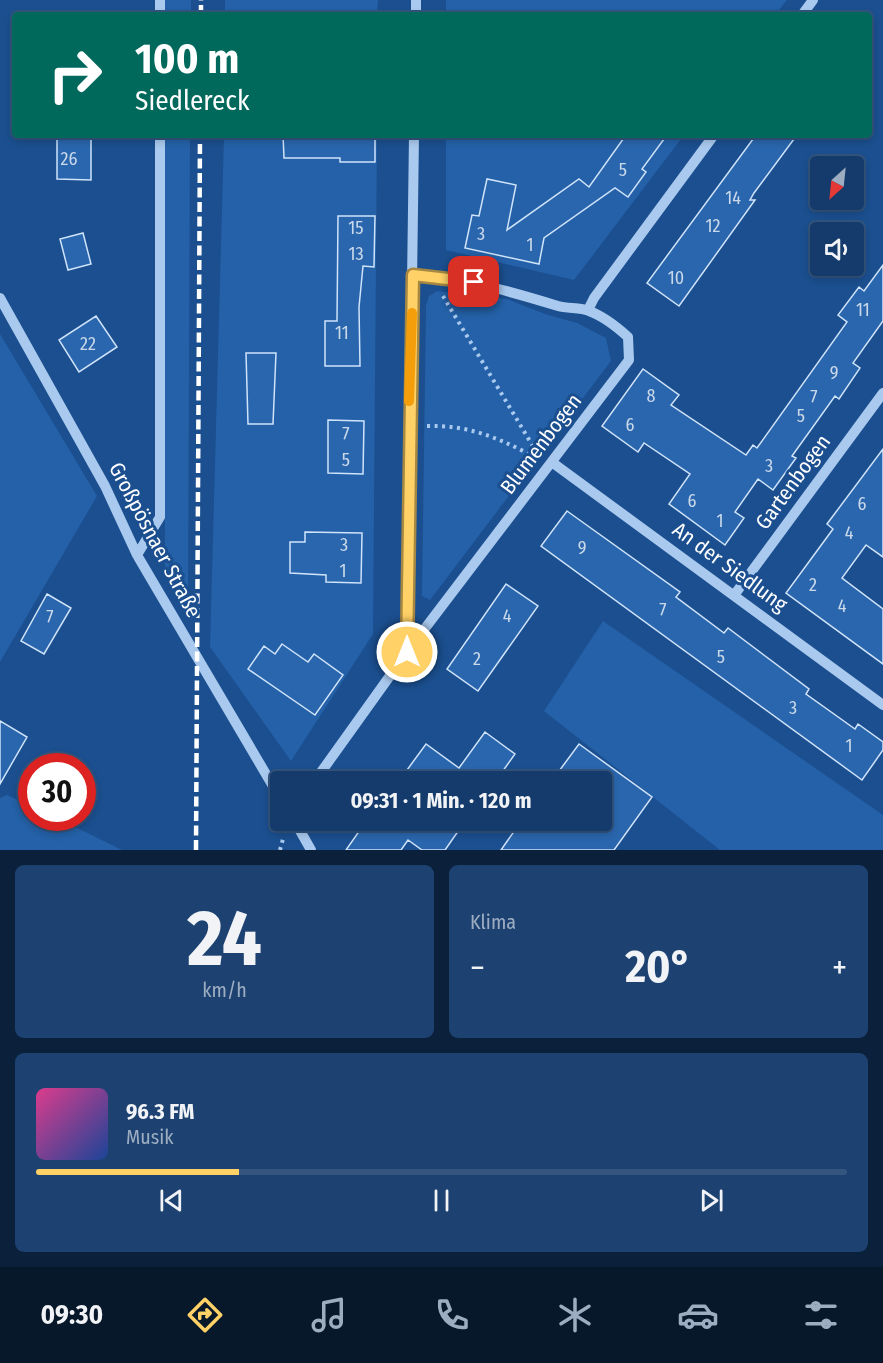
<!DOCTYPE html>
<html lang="de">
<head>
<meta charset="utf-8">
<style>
	body { margin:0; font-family:"Fira Sans Condensed",sans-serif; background:#1d4271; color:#f1f3f6; height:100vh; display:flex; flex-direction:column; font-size:22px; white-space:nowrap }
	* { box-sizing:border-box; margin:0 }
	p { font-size:20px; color:#9dadc1 }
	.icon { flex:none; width:33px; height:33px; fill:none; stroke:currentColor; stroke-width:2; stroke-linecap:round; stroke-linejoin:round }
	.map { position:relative; height:850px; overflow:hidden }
	.panel { display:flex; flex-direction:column; gap:15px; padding:15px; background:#0b203b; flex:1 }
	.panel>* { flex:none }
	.top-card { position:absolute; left:12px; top:12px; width:860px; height:126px; border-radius:6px; box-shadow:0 3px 9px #0003,0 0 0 2px #33557e; background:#00695c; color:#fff; overflow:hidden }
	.needle { width:39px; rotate:207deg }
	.tools { position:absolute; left:810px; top:156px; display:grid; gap:12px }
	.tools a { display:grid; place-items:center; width:54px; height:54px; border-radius:6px; background:#143b6b; box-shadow:0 3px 9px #0003,0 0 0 2px #33557e; font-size:30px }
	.speed { position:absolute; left:18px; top:753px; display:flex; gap:12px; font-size:30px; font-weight:700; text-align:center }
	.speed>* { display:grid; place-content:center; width:78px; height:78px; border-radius:50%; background:#143b6b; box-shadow:0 3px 9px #0003,0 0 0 2px #33557e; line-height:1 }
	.speed .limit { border:9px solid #d22; background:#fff; color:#111 }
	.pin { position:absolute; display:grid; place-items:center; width:51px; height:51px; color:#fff; margin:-26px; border-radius:12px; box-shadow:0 3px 9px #0006 }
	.me { position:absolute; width:66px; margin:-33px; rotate:0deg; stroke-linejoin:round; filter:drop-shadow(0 0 4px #0008) }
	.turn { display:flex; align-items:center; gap:21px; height:126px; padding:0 24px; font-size:27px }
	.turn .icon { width:78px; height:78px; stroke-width:2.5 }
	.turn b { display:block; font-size:42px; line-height:51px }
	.big { font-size:45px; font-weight:700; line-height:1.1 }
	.panel .widget { flex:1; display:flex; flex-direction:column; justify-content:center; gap:9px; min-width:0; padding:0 21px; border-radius:9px; background:#1d4271 }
	.panel .dial { align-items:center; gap:0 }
	.dial b { font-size:78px; line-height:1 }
	.song { display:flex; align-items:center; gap:18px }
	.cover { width:72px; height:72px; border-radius:9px; background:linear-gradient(135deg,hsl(330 70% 55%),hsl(220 70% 35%)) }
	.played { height:6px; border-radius:3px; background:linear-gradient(90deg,#ffd166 25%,#33557e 25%) }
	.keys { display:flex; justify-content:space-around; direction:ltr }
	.heat { display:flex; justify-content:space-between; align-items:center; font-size:33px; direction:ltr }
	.panel .tiles { flex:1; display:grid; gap:15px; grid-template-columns:1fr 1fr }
	.widget:last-child { grid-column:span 2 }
	.trip { position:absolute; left:270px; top:771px; width:342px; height:60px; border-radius:6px; background:#143b6b; box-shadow:0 3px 9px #0003,0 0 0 2px #33557e; font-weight:700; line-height:60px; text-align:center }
	.tab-bar { display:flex; height:96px; justify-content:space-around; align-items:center; background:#08182b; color:#9dadc1 }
	.tab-bar .icon { width:42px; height:42px }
	.tab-bar .selected { color:#ffd166 }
	.tab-bar b { font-size:27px; color:#f1f3f6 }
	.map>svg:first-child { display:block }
	.green { fill:#2461a8 }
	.building { fill:#2a66ad; stroke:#cfe3fa; stroke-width:1.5 }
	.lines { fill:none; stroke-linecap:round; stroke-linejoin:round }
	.path { stroke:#a9c9ee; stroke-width:4; stroke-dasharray:3 4.5; stroke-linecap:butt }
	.minor { stroke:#a9c9ee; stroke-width:10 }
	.rail { stroke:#fff; stroke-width:4.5; stroke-dasharray:10 4.5; stroke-linecap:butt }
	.route-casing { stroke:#a68842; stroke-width:15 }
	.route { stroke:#ffd166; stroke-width:10 }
	.slow { stroke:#f59e0b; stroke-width:10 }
	.labels { text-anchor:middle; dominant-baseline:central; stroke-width:6; stroke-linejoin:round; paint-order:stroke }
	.number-label { font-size:18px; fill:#cad9ea }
	.street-label { font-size:21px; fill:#fff; stroke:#1b4f8f }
</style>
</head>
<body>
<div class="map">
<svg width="883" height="850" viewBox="0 0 883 850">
	<rect width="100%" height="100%" fill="#1b4f8f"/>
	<!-- green -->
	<path class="green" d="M 164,0 L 191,0 L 191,15 L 164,15 Z
		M 225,0 L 378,0 L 377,15 L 225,15 Z
		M 446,0 L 787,0 L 775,15 L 446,15 Z
		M 164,135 L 190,135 L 188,611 L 165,572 Z
		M 224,135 L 377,135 L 373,634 L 291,761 L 210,647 Z
		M 446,135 L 684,135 L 574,280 L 446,250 Z
		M 437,291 L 507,299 L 545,314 L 577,323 L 606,338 L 611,361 L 430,600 L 422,596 L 426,305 L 429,296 Z
		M 0,334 L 97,496 L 0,662 Z
		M 603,621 L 883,815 L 883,850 L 720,850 L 544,711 Z
		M 7,795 L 31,806 L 32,818 L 57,818 L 122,850 L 0,850 L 0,798 Z"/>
	<!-- building -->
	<path class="building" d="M 57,135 L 91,135 L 91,180 L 57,179 Z
		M 283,135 L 375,135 L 375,162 L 340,162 L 340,158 L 284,158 Z
		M 626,135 L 667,135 L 642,169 L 646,172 L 628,197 L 615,188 L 544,238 L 539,264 L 465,248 L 472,215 L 479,216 L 487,179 L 516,185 L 507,230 L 579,179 L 589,187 Z
		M 756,135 L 797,135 L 754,193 L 750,200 L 755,200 L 679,306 L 647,283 Z
		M 338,216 L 375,216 L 374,267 L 363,266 L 359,307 L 360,366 L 325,366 L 325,321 L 337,321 Z
		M 83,233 L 91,264 L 68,270 L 60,239 Z
		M 883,265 L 883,321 L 853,363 L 860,368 L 839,399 L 835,396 L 792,456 L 796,458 L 773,490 L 758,479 L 735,512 L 744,518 L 725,545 L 669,504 L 690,474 L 644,443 L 638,452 L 602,426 L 643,369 L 679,395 L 671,405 L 746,455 L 753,445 L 757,448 L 847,322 L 838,315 L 859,287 L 864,291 Z
		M 96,316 L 117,347 L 79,372 L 59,340 Z
		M 246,353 L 276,353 L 273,424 L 248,424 Z
		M 328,420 L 364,421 L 363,474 L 328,473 Z
		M 883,449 L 883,557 L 866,545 L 842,578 L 883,609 L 883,664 L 786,593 L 833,529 L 827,524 Z
		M 567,511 L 680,592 L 676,597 L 724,633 L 728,628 L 809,689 L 806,694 L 855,729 L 858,724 L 883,742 L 883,750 L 862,780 L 541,546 Z
		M 305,532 L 362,533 L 361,583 L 326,582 L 326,575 L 290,573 L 290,542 L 305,542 Z
		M 506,584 L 538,606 L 478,691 L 447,669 Z
		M 47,594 L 71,608 L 44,654 L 21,641 Z
		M 282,644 L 308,662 L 314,654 L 343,675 L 315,715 L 248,669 L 264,646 L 275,654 Z
		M 0,721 L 27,737 L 0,784 Z
		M 485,732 L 515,754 L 495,782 L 424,782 L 407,770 L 426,744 L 459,768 Z
		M 579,744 L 652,797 L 614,850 L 501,850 L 522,820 L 602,820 L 602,782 L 551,782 Z
		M 367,820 L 466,820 L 445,850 L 422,850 L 408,840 L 401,850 L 346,850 Z"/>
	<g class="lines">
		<!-- path -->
		<path class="path" d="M 443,296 L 537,453
			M 427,426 C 466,425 494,436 529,454 L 533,449
			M 280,850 L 283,839"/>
		<!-- minor -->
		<path class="minor" d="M 160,0 L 160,15
			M 416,15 L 416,0
			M 802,15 L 813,0
			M 0,298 L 105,486 L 137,555 L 280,798
			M 588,310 L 594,298 L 714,135
			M 553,463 L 883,705
			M 137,555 L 160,517 L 160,135
			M 735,594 L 883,393
			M 407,652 L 414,135
			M 314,782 L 407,652 L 629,360 L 628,337 C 617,327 603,316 589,311 C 580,307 568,309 558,306 C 509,291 464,278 413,275
			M 294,820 L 311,850"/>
		<!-- rail -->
		<path class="rail" d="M 201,15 L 201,0
			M 196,850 L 200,135"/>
	</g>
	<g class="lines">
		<!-- route casing -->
		<g class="route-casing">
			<path id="route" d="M 407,652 L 413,275 L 474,282"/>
		</g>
		<!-- route -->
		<use href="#route" class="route"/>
		<!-- slow -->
		<path class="slow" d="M 409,401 L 412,313"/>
	</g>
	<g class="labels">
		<!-- number labels -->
		<g class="number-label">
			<text x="69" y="159">26</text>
			<text x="623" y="170">5</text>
			<text x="733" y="198">14</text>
			<text x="713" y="226">12</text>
			<text x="356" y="228">15</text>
			<text x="481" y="234">3</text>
			<text x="530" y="245">1</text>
			<text x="356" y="254">13</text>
			<text x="676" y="278">10</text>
			<text x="863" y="310">11</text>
			<text x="342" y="333">11</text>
			<text x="88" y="344">22</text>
			<text x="834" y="373">9</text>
			<text x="651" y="396">8</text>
			<text x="814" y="397">7</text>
			<text x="801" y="416">5</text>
			<text x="630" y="425">6</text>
			<text x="346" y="434">7</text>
			<text x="346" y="460">5</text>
			<text x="769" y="466">3</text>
			<text x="692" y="501">6</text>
			<text x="862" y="504">6</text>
			<text x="720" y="521">1</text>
			<text x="849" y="533">4</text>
			<text x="344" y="545">3</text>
			<text x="582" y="548">9</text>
			<text x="343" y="571">1</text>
			<text x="813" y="585">2</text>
			<text x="842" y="606">4</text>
			<text x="663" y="610">7</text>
			<text x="507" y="616">4</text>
			<text x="50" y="617">7</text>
			<text x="721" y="657">5</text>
			<text x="477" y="659">2</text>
			<text x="793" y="708">3</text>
			<text x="849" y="746">1</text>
		</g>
		<!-- street labels -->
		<g class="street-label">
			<text transform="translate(541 444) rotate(-53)">Blumenbogen</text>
			<text transform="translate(793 482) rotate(-54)">Gartenbogen</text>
			<text transform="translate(155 540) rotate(62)">Großpösnaer Straße</text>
			<text transform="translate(730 567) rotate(36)">An der Siedlung</text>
		</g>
	</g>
</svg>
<div class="tools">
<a><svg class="needle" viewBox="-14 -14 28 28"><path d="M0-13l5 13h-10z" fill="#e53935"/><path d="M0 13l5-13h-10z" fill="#9dadc1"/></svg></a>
<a><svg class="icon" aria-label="sound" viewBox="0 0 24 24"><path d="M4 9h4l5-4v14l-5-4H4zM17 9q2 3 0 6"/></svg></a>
</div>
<div class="speed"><div class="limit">30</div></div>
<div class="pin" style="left:474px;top:282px;background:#d93025"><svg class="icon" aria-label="arrive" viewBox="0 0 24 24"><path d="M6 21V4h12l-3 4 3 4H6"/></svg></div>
<svg class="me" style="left:407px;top:652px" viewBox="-20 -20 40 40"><circle r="17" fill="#ffd166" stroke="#fff" stroke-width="3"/><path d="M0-11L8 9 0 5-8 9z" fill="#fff"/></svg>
<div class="trip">09:31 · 1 Min. · 120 m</div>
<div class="top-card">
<div class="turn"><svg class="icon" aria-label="right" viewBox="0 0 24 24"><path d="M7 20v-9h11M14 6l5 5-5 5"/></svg><div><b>100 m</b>Siedlereck</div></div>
</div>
</div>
<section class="panel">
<div class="tiles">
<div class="widget dial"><b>24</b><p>km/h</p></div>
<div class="widget"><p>Klima</p>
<div class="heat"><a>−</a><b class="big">20°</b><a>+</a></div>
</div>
<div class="widget">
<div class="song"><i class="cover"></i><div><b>96.3 FM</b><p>Musik</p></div></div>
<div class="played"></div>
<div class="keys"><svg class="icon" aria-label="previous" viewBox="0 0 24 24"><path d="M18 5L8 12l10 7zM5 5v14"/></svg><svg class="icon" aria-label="pause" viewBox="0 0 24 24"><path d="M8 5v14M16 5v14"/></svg><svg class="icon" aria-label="next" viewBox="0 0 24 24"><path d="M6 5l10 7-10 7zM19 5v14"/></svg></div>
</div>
</div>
</section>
<nav class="tab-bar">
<b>09:30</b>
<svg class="icon selected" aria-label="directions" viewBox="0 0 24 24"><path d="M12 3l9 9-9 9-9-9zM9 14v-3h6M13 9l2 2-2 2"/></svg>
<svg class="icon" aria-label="music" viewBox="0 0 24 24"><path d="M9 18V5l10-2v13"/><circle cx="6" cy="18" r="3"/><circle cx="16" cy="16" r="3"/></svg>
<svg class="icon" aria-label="phone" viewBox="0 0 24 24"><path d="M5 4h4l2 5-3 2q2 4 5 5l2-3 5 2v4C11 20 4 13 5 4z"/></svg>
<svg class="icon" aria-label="climate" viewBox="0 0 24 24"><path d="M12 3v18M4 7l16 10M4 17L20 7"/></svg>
<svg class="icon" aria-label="car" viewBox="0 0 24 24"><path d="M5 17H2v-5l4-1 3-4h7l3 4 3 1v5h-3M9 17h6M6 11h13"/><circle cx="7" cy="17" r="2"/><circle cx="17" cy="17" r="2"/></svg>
<svg class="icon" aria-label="filters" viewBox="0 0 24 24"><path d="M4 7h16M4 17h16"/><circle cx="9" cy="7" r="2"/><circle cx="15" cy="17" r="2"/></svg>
</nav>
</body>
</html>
